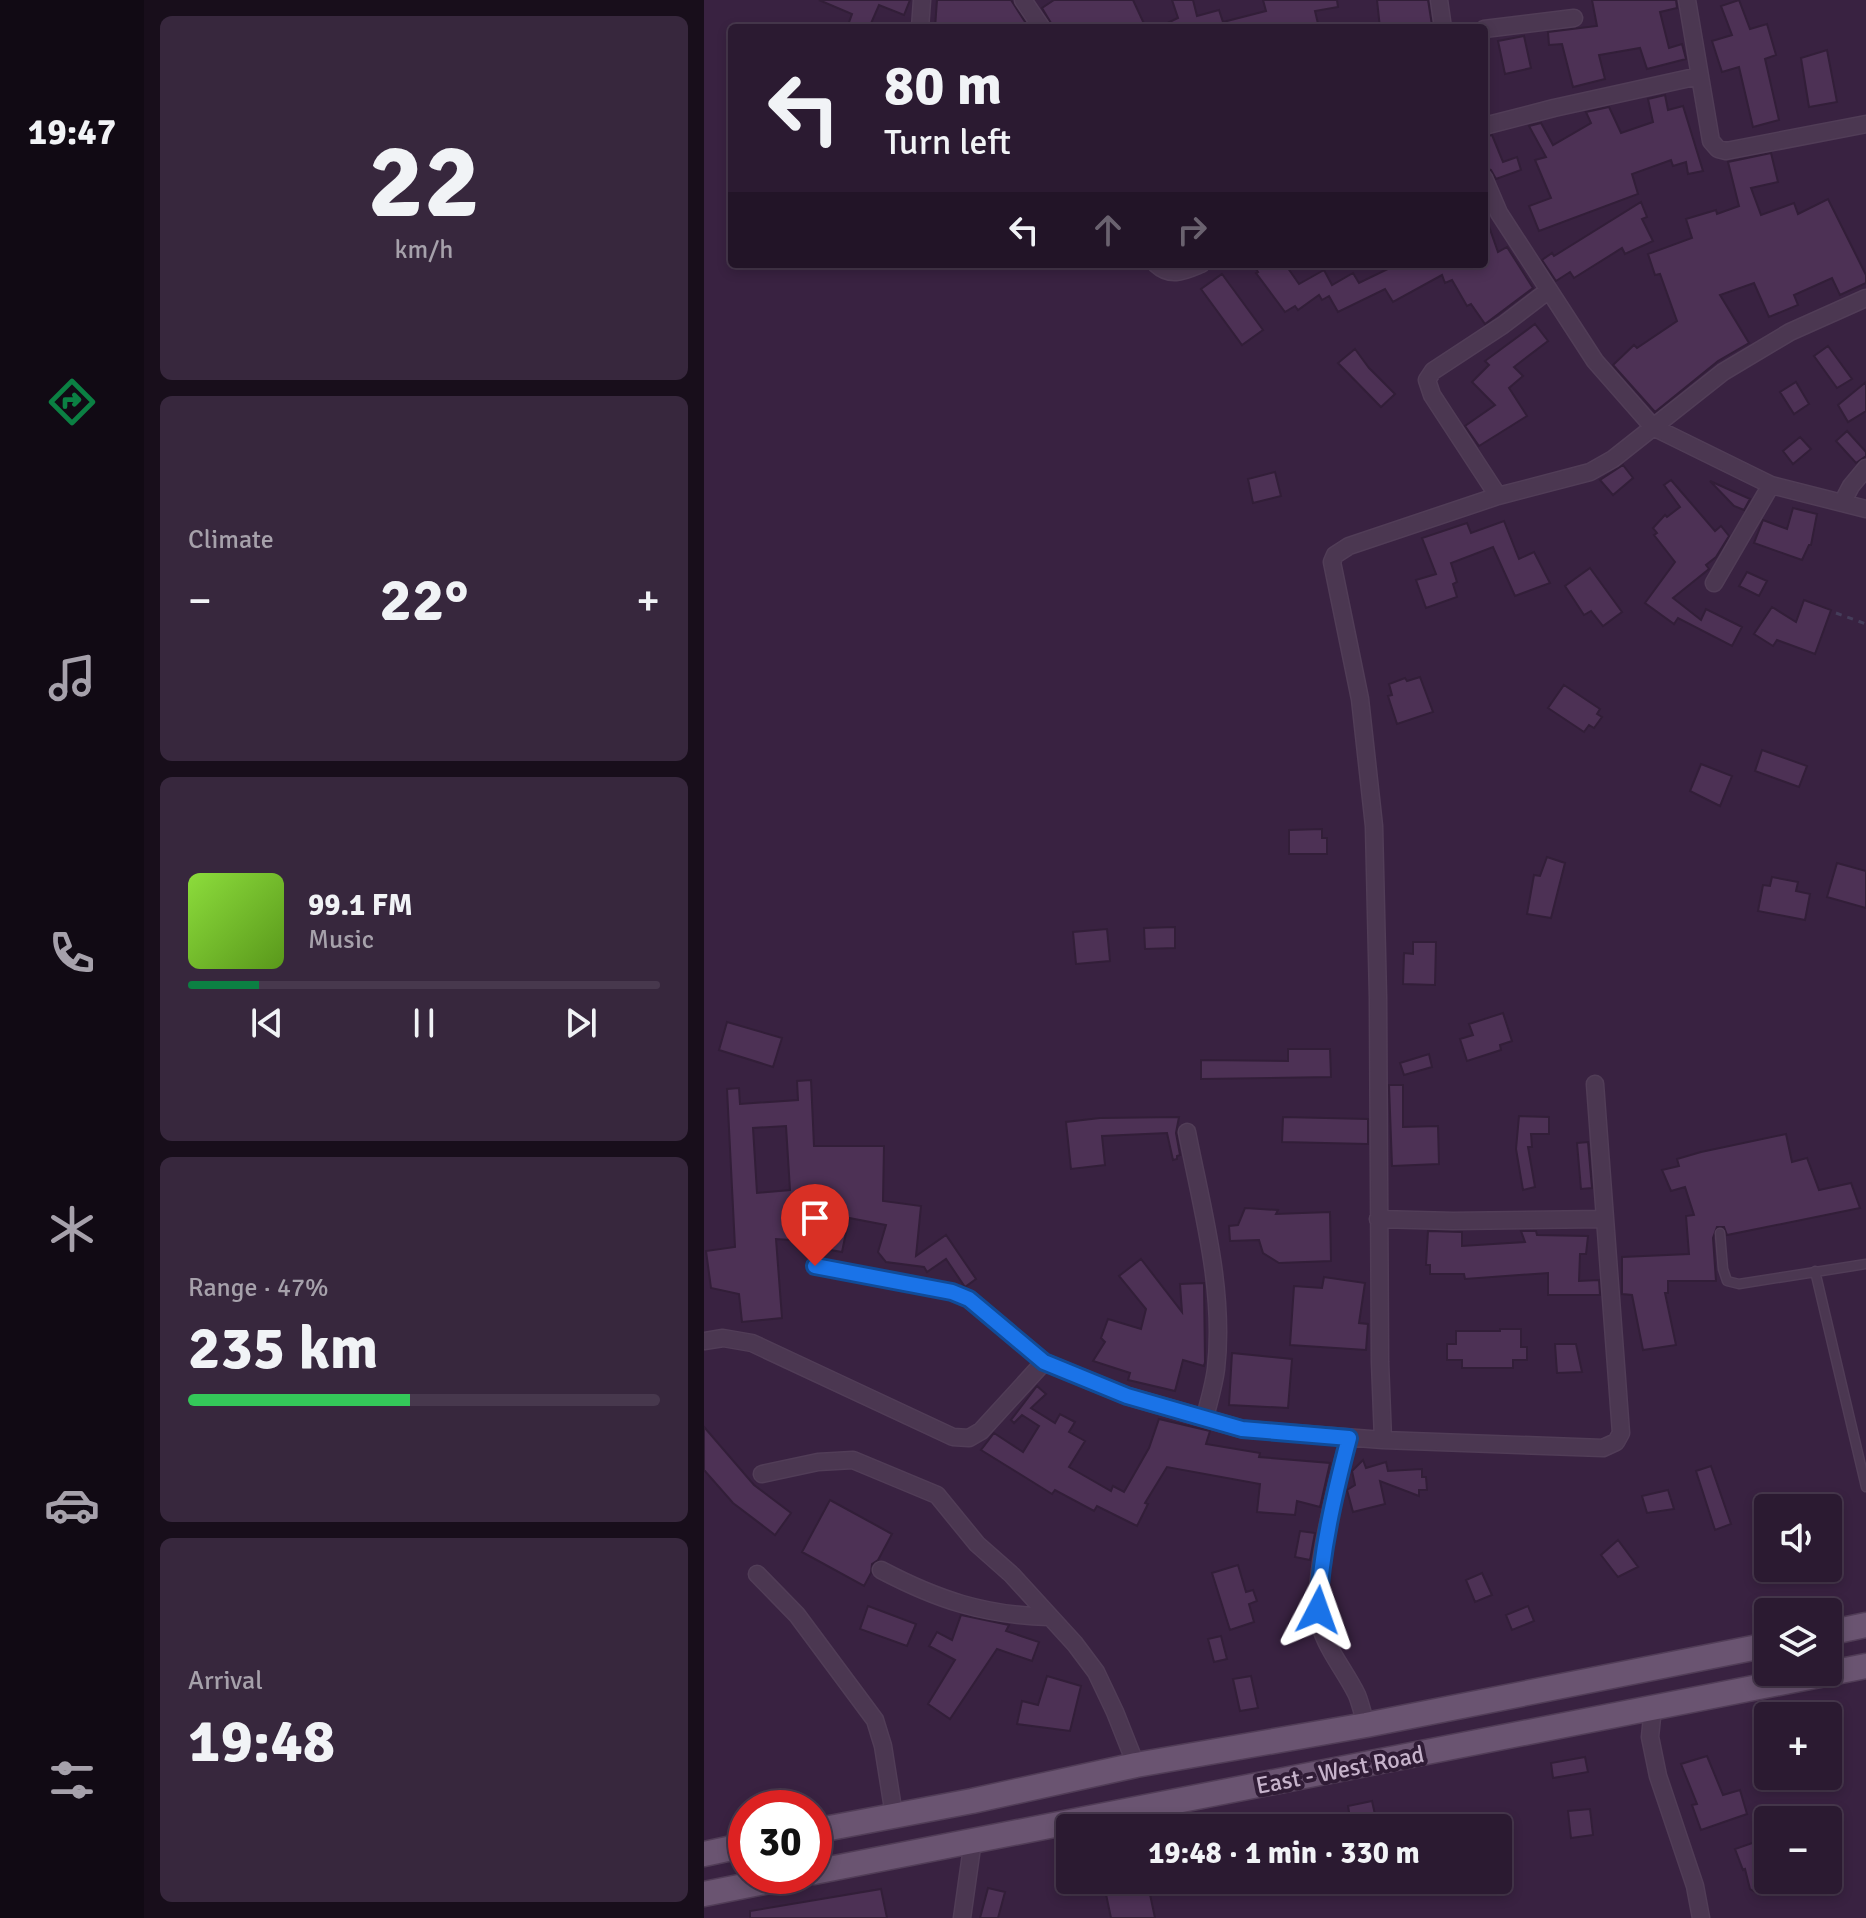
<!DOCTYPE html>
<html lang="en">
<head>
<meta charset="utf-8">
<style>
	body { margin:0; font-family:Signika,sans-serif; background:#37273d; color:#f1f3f6; height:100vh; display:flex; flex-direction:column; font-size:30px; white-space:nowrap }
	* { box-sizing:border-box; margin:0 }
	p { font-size:26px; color:#a6a1ab }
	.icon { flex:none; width:44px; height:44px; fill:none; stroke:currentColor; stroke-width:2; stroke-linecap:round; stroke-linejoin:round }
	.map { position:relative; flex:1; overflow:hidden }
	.side { display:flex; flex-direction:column; gap:16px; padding:16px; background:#180e1b; width:560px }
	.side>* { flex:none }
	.guide { position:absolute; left:24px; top:24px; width:760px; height:244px; border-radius:8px; box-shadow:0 4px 12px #0003,0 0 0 2px #47384d; background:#2b1a31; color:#f1f3f6; overflow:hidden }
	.fabs { position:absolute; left:1050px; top:1494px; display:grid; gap:16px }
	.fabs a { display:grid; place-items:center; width:88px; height:88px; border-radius:8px; background:#2b1a31; box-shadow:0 4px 12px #0003,0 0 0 2px #47384d; font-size:40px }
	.speed { position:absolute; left:24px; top:1790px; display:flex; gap:16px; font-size:40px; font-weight:700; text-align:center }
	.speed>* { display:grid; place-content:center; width:104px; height:104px; border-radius:50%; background:#2b1a31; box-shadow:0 4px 12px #0003,0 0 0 2px #47384d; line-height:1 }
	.speed .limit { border:12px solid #d22; background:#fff; color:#111 }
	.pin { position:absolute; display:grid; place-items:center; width:68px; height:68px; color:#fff; margin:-82px -34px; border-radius:50% 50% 50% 0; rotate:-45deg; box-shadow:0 0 8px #0007 }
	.pin .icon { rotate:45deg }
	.me { position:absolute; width:88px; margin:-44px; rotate:4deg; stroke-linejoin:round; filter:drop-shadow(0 0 6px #0008) }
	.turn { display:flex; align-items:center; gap:28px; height:168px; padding:0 24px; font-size:36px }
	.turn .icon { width:104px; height:104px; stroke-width:2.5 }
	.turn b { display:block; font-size:56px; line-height:68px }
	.lanes { display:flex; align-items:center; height:76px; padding:0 24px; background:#0003; justify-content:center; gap:40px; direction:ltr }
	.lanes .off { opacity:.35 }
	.big { font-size:60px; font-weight:700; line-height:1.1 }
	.side .tile { flex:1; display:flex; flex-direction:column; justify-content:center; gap:12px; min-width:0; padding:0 28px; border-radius:12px; background:#37273d }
	.side .dial { align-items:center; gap:0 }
	.dial b { font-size:104px; line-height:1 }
	.song { display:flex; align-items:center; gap:24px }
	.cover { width:96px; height:96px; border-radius:12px; background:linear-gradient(135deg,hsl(90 70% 55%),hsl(90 70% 35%)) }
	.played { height:8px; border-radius:4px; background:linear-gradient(90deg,#0b8043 15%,#47384d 15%) }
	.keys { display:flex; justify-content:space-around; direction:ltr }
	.heat { display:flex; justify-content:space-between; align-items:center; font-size:44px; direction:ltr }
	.charge { height:12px; border-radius:6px; background:linear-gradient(90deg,#34c759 47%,#47384d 0) }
	.trip { position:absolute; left:352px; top:1814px; width:456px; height:80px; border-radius:8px; background:#2b1a31; box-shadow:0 4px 12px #0003,0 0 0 2px #47384d; font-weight:700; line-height:80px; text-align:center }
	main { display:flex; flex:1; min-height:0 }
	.dock { display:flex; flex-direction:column; width:144px; justify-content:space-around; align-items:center; background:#110a14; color:#a6a1ab }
	.dock .icon { width:56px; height:56px }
	.dock .active { color:#0b8043 }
	.dock b { font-size:36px; color:#f1f3f6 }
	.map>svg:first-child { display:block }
	.building { fill:#4d3155; stroke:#321e38; stroke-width:2; fill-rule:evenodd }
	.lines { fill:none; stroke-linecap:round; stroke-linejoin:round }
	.service-casing { stroke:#513d57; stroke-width:11 }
	.minor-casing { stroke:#513d57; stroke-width:19 }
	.primary-casing { stroke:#513d57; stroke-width:27 }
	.path { stroke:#453d5a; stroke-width:3; stroke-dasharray:6 6; stroke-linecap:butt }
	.service { stroke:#4b3751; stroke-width:8 }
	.minor { stroke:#4b3751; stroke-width:16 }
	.primary { stroke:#6a5471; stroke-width:24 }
	.route-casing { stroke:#114b97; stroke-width:20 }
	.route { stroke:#1a73e8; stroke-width:14 }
	.labels { text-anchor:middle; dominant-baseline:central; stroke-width:8; stroke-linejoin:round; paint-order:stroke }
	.street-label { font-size:24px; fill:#c6b3cb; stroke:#301c36 }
</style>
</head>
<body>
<main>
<nav class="dock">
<b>19:47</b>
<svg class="icon active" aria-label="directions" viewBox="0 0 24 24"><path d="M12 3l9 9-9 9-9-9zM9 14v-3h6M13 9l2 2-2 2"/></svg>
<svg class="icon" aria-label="music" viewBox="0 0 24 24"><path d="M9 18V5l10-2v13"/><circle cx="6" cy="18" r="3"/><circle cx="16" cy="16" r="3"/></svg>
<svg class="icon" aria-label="phone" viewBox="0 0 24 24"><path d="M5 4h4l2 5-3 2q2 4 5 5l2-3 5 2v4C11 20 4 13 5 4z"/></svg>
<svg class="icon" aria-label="climate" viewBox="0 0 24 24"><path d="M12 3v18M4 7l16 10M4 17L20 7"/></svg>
<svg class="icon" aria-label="car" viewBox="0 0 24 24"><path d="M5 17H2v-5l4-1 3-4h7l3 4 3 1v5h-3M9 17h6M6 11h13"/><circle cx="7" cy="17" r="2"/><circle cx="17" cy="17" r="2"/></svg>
<svg class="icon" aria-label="filters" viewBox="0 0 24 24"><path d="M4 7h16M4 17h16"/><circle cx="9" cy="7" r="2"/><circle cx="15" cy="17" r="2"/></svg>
</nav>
<section class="side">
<div class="tile dial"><b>22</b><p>km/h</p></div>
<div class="tile"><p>Climate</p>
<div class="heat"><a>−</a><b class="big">22°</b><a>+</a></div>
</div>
<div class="tile">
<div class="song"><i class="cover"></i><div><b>99.1 FM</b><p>Music</p></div></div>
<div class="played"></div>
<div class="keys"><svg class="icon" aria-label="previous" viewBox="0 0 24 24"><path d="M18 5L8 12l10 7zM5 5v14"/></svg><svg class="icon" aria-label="pause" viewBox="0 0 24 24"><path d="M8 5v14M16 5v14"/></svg><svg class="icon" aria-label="next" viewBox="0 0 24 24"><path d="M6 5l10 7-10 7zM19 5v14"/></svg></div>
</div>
<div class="tile"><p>Range · 47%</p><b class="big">235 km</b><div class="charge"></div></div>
<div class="tile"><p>Arrival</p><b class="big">19:48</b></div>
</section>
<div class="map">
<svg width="1162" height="1918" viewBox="0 0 1162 1918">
	<rect width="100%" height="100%" fill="#392241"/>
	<!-- building -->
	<path class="building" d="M 115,0 L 206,0 L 200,15 L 175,5 L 165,28 L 143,28 L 148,14 Z
		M 233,0 L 307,0 L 325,28 L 231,28 Z
		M 350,0 L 429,0 L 442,28 L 350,28 L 338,8 Z
		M 468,0 L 489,0 L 493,16 L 515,10 L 519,22 L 562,11 L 559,0 L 633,0 L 634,7 L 611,11 L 615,28 L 453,28 L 474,18 Z
		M 673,0 L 724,0 L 728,25 L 676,28 Z
		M 888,0 L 972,0 L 973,8 L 956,12 L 965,48 L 978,44 L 982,59 L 943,69 L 936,48 L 895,55 L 901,79 L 869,87 L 858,44 L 845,45 L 844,32 L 893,26 Z
		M 1035,0 L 1046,29 L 1063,24 L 1072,55 L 1061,59 L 1075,120 L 1049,127 L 1035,67 L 1018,72 L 1008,41 L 1028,35 L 1017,6 Z
		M 820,36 L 827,68 L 801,74 L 794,41 Z
		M 1123,50 L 1133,102 L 1105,107 L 1097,58 Z
		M 961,95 L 964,110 L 979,106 L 999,171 L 984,174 L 982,162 L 969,166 L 967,160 L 928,174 L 934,194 L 835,231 L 825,206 L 847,198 L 831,160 L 842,157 L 825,126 L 837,123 L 849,145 L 887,123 L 882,112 L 905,107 L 917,133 L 949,122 L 944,99 Z
		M 788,135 L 799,162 L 813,157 L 817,170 L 792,179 L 787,170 L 780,167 L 780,137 Z
		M 1067,153 L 1074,182 L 1047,188 L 1057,215 L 1090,203 L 1094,214 L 1124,199 L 1162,275 L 1162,283 L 1136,295 L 1128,278 L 1090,295 L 1094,305 L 1065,317 L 1050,283 L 1016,295 L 1045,343 L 1014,361 L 951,412 L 909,365 L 930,345 L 933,348 L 973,321 L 956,274 L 951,275 L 944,254 L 988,238 L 982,219 L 1012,210 L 1013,214 L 1035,206 L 1024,162 Z
		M 937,202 L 943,217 L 938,219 L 949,241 L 921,254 L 918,248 L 870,278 L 866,272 L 852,281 L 838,260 L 848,253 L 850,256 Z
		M 780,218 L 782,218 L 794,252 L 803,247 L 829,288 L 781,324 L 767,304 L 763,306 L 748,280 L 741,283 L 738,275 L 689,302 L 681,289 L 634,312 L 625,296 L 618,300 L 615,295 L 594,310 L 591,306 L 581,312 L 552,273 L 554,272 L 549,264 L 581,264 L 595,284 L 620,270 L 628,285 L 649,273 L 655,283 L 694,264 L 780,264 Z
		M 518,274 L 559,330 L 538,345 L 497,289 Z
		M 831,324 L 844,341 L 810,367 L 819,376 L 805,388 L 823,416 L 775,446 L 761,426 L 791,405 L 768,382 L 785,365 L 781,361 Z
		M 1124,346 L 1148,379 L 1133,388 L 1110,356 Z
		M 651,349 L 665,368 L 691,394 L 677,407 L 634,363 Z
		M 1092,382 L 1105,404 L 1090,414 L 1076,392 Z
		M 1162,382 L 1162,411 L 1144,422 L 1134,405 Z
		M 1143,431 L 1162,452 L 1162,456 L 1152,463 L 1132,441 Z
		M 1096,437 L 1107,449 L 1089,464 L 1079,451 Z
		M 919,465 L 929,478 L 909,495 L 896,480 Z
		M 571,472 L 577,496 L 549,503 L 544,479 Z
		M 967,480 L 1011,531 L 1017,526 L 1025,536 L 1012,557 L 1002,565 L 1005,569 L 969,598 L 997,620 L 1002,609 L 1038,627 L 1028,646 L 974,618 L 970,624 L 941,603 L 971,562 L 950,535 L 953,533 L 949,528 L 961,515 L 963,517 L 976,507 L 960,485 Z
		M 1006,481 L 1046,499 L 1040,510 L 1030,506 Z
		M 1089,508 L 1113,514 L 1107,545 L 1105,545 L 1098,560 L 1050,543 L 1059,520 L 1083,529 Z
		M 800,521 L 815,559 L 830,552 L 846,583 L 811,596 L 789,547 L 747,563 L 753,582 L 749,584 L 753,597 L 722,608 L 712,580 L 732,574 L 718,538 L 763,523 L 767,533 Z
		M 886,568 L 918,612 L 899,626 L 887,611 L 880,615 L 861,586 Z
		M 1043,572 L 1063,581 L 1055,596 L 1035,586 Z
		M 1100,600 L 1127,610 L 1111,654 L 1073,640 L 1069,646 L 1050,634 L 1068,607 L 1092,622 Z
		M 716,677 L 729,712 L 693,724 L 684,696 L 688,695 L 685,684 L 701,678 L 703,681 Z
		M 860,685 L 896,709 L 893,714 L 898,717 L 890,728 L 885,725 L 880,732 L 844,708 Z
		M 1058,750 L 1103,766 L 1095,787 L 1051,771 Z
		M 997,764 L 1028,776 L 1016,806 L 986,791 Z
		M 618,829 L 618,838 L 623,838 L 623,854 L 585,854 L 585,830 Z
		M 843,857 L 861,863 L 847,918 L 823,914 L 830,875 L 836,876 Z
		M 1133,863 L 1162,871 L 1162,908 L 1123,897 Z
		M 1068,877 L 1094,882 L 1092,891 L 1106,894 L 1101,920 L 1054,911 L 1059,885 L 1066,886 Z
		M 471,927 L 471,948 L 441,949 L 440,928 Z
		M 403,929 L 406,961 L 372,964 L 369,932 Z
		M 709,942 L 732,942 L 731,985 L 699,984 L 700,953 L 709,954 Z
		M 799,1013 L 808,1041 L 796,1045 L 797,1050 L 763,1061 L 756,1039 L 769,1035 L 765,1024 Z
		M 23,1022 L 78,1038 L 69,1067 L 15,1050 Z
		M 584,1049 L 626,1049 L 627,1077 L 497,1079 L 497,1060 L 584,1061 Z
		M 725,1054 L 728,1067 L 700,1075 L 696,1063 Z
		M 107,1080 L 110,1146 L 180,1146 L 179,1201 L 217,1206 L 212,1256 L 242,1235 L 272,1279 L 261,1287 L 242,1259 L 223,1272 L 220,1267 L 182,1262 L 174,1252 L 182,1225 L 145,1218 L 138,1252 L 115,1248 L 117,1242 L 72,1239 L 78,1318 L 38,1322 L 35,1294 L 7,1288 L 2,1251 L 31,1247 L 23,1089 L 35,1088 L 36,1104 L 94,1100 L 93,1081 ZM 82,1126 L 86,1190 L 53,1193 L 49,1128 Z
		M 685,1085 L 699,1085 L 699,1127 L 734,1126 L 735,1164 L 688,1166 Z
		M 815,1116 L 845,1117 L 845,1134 L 827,1134 L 828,1147 L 824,1147 L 831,1187 L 819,1190 L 812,1149 Z
		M 475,1117 L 472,1133 L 476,1155 L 473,1156 L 473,1159 L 469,1160 L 463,1133 L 398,1136 L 401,1165 L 367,1169 L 362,1122 L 396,1118 Z
		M 579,1117 L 664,1119 L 664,1144 L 578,1142 Z
		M 1082,1134 L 1088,1162 L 1103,1158 L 1115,1190 L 1147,1183 L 1156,1208 L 1023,1235 L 1020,1227 L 1013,1227 L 1009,1238 L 1012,1281 L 964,1281 L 964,1293 L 961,1293 L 972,1345 L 939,1350 L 928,1295 L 918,1294 L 918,1257 L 985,1254 L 982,1216 L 990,1215 L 981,1187 L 967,1191 L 958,1170 L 975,1166 L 973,1159 L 997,1152 Z
		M 884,1142 L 888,1188 L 877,1189 L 873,1143 Z
		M 541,1208 L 574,1210 L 572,1214 L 626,1212 L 627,1261 L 575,1263 L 559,1253 L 555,1240 L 526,1241 L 525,1226 L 534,1225 Z
		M 724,1231 L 758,1232 L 758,1246 L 821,1242 L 817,1231 L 832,1231 L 833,1235 L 884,1236 L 882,1254 L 876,1254 L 875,1281 L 895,1280 L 896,1295 L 844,1295 L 844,1273 L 761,1279 L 760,1274 L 726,1274 L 726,1265 L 722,1265 Z
		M 437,1259 L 478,1312 L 476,1284 L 500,1283 L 501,1362 L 500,1366 L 479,1360 L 471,1391 L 424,1380 L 426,1373 L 389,1361 L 401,1342 L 397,1338 L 404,1319 L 437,1329 L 442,1309 L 415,1276 Z
		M 620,1277 L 661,1283 L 655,1323 L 664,1324 L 662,1350 L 586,1345 L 590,1286 L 618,1288 Z
		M 796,1329 L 817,1329 L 817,1347 L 823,1347 L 823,1360 L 809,1360 L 809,1368 L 758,1368 L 758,1360 L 743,1360 L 743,1344 L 752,1344 L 752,1331 L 796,1331 Z
		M 851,1344 L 872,1344 L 878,1372 L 853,1373 Z
		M 528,1353 L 588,1359 L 584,1408 L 525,1405 Z
		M 333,1386 L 342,1394 L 327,1408 L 351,1423 L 356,1414 L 371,1422 L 365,1432 L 381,1441 L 365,1467 L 407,1491 L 409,1486 L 420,1492 L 445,1448 L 455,1419 L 506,1431 L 502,1444 L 556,1453 L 555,1457 L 626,1463 L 616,1507 L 593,1501 L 591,1515 L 553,1512 L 556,1484 L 463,1467 L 441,1503 L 444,1504 L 433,1526 L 393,1506 L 390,1511 L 351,1490 L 348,1494 L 277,1450 L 290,1433 L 319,1452 L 335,1426 L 318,1415 L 310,1423 L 307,1420 Z
		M 0,1427 L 50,1485 L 87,1513 L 71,1535 L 29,1503 L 0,1470 Z
		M 659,1460 L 662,1468 L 682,1462 L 684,1471 L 718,1469 L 718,1477 L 722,1477 L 723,1490 L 715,1490 L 715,1496 L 676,1481 L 681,1504 L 649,1512 L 643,1490 L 651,1485 L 648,1471 Z
		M 1007,1466 L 1027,1524 L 1011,1530 L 992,1471 Z
		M 964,1490 L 970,1509 L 943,1513 L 938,1496 Z
		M 126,1500 L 188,1534 L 174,1560 L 168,1564 L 167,1573 L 160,1586 L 98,1552 Z
		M 596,1531 L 611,1533 L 606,1560 L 591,1557 Z
		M 914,1540 L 934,1567 L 914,1577 L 897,1555 Z
		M 534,1565 L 542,1592 L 549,1590 L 553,1601 L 545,1604 L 550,1622 L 526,1630 L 508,1573 Z
		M 778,1573 L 788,1595 L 771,1602 L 762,1580 Z
		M 164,1606 L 212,1624 L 203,1646 L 156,1629 Z
		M 824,1606 L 830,1621 L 808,1630 L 802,1615 Z
		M 257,1615 L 305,1625 L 302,1631 L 335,1642 L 328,1661 L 293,1649 L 246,1719 L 224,1704 L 251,1660 L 225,1646 L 233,1632 L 248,1640 Z
		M 517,1636 L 523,1659 L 510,1662 L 504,1639 Z
		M 343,1676 L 377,1686 L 366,1731 L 313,1724 L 318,1701 L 334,1705 Z
		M 547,1676 L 554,1708 L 536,1711 L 529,1679 Z
		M 1003,1756 L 1019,1795 L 1036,1790 L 1043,1814 L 997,1830 L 988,1805 L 993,1804 L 977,1764 Z
		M 881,1757 L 884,1772 L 849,1778 L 847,1763 Z
		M 668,1801 L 672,1819 L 647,1824 L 644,1806 Z
		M 886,1809 L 889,1835 L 867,1838 L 864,1811 Z
		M 1054,1841 L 1064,1866 L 1064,1888 L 1053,1893 L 1046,1889 L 1041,1869 L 1039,1870 L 1031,1849 Z
		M 399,1880 L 443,1880 L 451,1918 L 407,1918 Z
		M 284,1888 L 301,1892 L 294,1918 L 276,1918 Z
		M 177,1889 L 183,1918 L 46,1918 L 46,1911 Z"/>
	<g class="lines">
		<!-- service casing -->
		<g class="service-casing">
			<path id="service" d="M 1016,1233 L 1019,1269 L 1023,1281 L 1035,1284 L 1162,1264
				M 111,1266 L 248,1292 L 265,1299 L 340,1362
				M 1111,1271 L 1162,1487"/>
		</g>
		<!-- minor casing -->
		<g class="minor-casing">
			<path id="minor" d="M 319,0 L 338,28
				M 735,0 L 739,28
				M 983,0 L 1007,141 L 1014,149 L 1022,151 L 1162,124
				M 216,28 L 218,0
				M 780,29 L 870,18
				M 780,126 L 850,108 L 995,76
				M 780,178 L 795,213 L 891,361 L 949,427 L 1067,485 L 1162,509
				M 452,264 C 467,278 480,271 497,264
				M 794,496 L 728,395 L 723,380 L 729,371 L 799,325 L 845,290
				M 1138,503 L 1147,486 L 1162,468
				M 1010,583 L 1067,485
				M 483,1132 C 498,1209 521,1290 512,1369 C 510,1385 505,1401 501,1417
				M 674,1219 L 749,1221 L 901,1219
				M 0,1341 L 19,1338 L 48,1343 L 249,1437 L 265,1438 L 277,1431 L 340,1362 L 423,1396 L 538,1429 L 679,1440 L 899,1448 L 912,1442 L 917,1433 L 891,1084
				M 645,1438 C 634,1479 605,1587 616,1625 C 623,1650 642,1672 653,1695 C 657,1705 659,1715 662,1725
				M 679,1440 L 676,1362 L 674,998 L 670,826 L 656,699 L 628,562 L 631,555 L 645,546 L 794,496 L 886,472 L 909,459 L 1019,372 L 1086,332 L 1162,298
				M 58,1474 L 114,1462 L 149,1460 L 233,1495 L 273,1544 L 308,1575 L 371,1644 L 392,1672 L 411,1712 L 432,1765
				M 177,1570 C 234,1600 280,1615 345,1617
				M 53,1574 L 93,1615 L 171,1720 L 179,1746 L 190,1815
				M 949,1707 L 946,1737 L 954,1776 L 991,1886 L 997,1918
				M 258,1918 L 269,1840"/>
		</g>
		<!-- primary casing -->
		<g class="primary-casing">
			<path id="primary" d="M 1124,1633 L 1162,1625
				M 110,1831 L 268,1801 L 432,1765 L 662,1725 L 1064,1645
				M 0,1854 L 42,1845
				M 110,1872 L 1162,1666
				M 0,1894 L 90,1876"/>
		</g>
		<!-- path -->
		<path class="path" d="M 1132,613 L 1162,624"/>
		<!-- service -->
		<use href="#service" class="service"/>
		<!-- minor -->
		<use href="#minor" class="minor"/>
		<!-- primary -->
		<use href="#primary" class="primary"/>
	</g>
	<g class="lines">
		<!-- route casing -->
		<g class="route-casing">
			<path id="route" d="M 111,1266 L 248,1292 L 265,1299 L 340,1362 L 423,1396 L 538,1429 L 645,1438 C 630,1495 617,1552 614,1610"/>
		</g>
		<!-- route -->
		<use href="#route" class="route"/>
	</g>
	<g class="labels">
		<!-- street labels -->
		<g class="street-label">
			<text transform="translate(636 1770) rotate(-11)">East - West Road</text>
		</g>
	</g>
</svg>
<div class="fabs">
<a><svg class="icon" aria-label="sound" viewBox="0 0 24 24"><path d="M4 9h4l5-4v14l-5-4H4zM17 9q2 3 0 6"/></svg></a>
<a><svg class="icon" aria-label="layers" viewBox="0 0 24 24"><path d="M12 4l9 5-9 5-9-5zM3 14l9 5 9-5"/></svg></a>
<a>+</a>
<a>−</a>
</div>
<div class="speed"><div class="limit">30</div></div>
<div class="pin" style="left:111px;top:1266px;background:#d93025"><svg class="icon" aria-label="arrive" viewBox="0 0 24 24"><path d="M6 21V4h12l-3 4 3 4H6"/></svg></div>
<svg class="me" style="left:614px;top:1610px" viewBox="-20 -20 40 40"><path d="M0-17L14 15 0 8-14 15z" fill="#1a73e8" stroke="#fff" stroke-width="4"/></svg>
<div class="trip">19:48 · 1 min · 330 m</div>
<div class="guide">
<div class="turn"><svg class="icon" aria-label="left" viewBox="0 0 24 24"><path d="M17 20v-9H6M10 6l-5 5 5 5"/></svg><div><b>80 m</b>Turn left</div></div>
<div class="lanes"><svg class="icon" aria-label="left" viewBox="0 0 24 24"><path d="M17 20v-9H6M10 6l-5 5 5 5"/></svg><svg class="icon off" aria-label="ahead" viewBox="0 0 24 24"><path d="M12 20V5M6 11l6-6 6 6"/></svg><svg class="icon off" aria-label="right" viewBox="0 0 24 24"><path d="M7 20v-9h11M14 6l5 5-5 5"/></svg></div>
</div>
</div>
</main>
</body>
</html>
